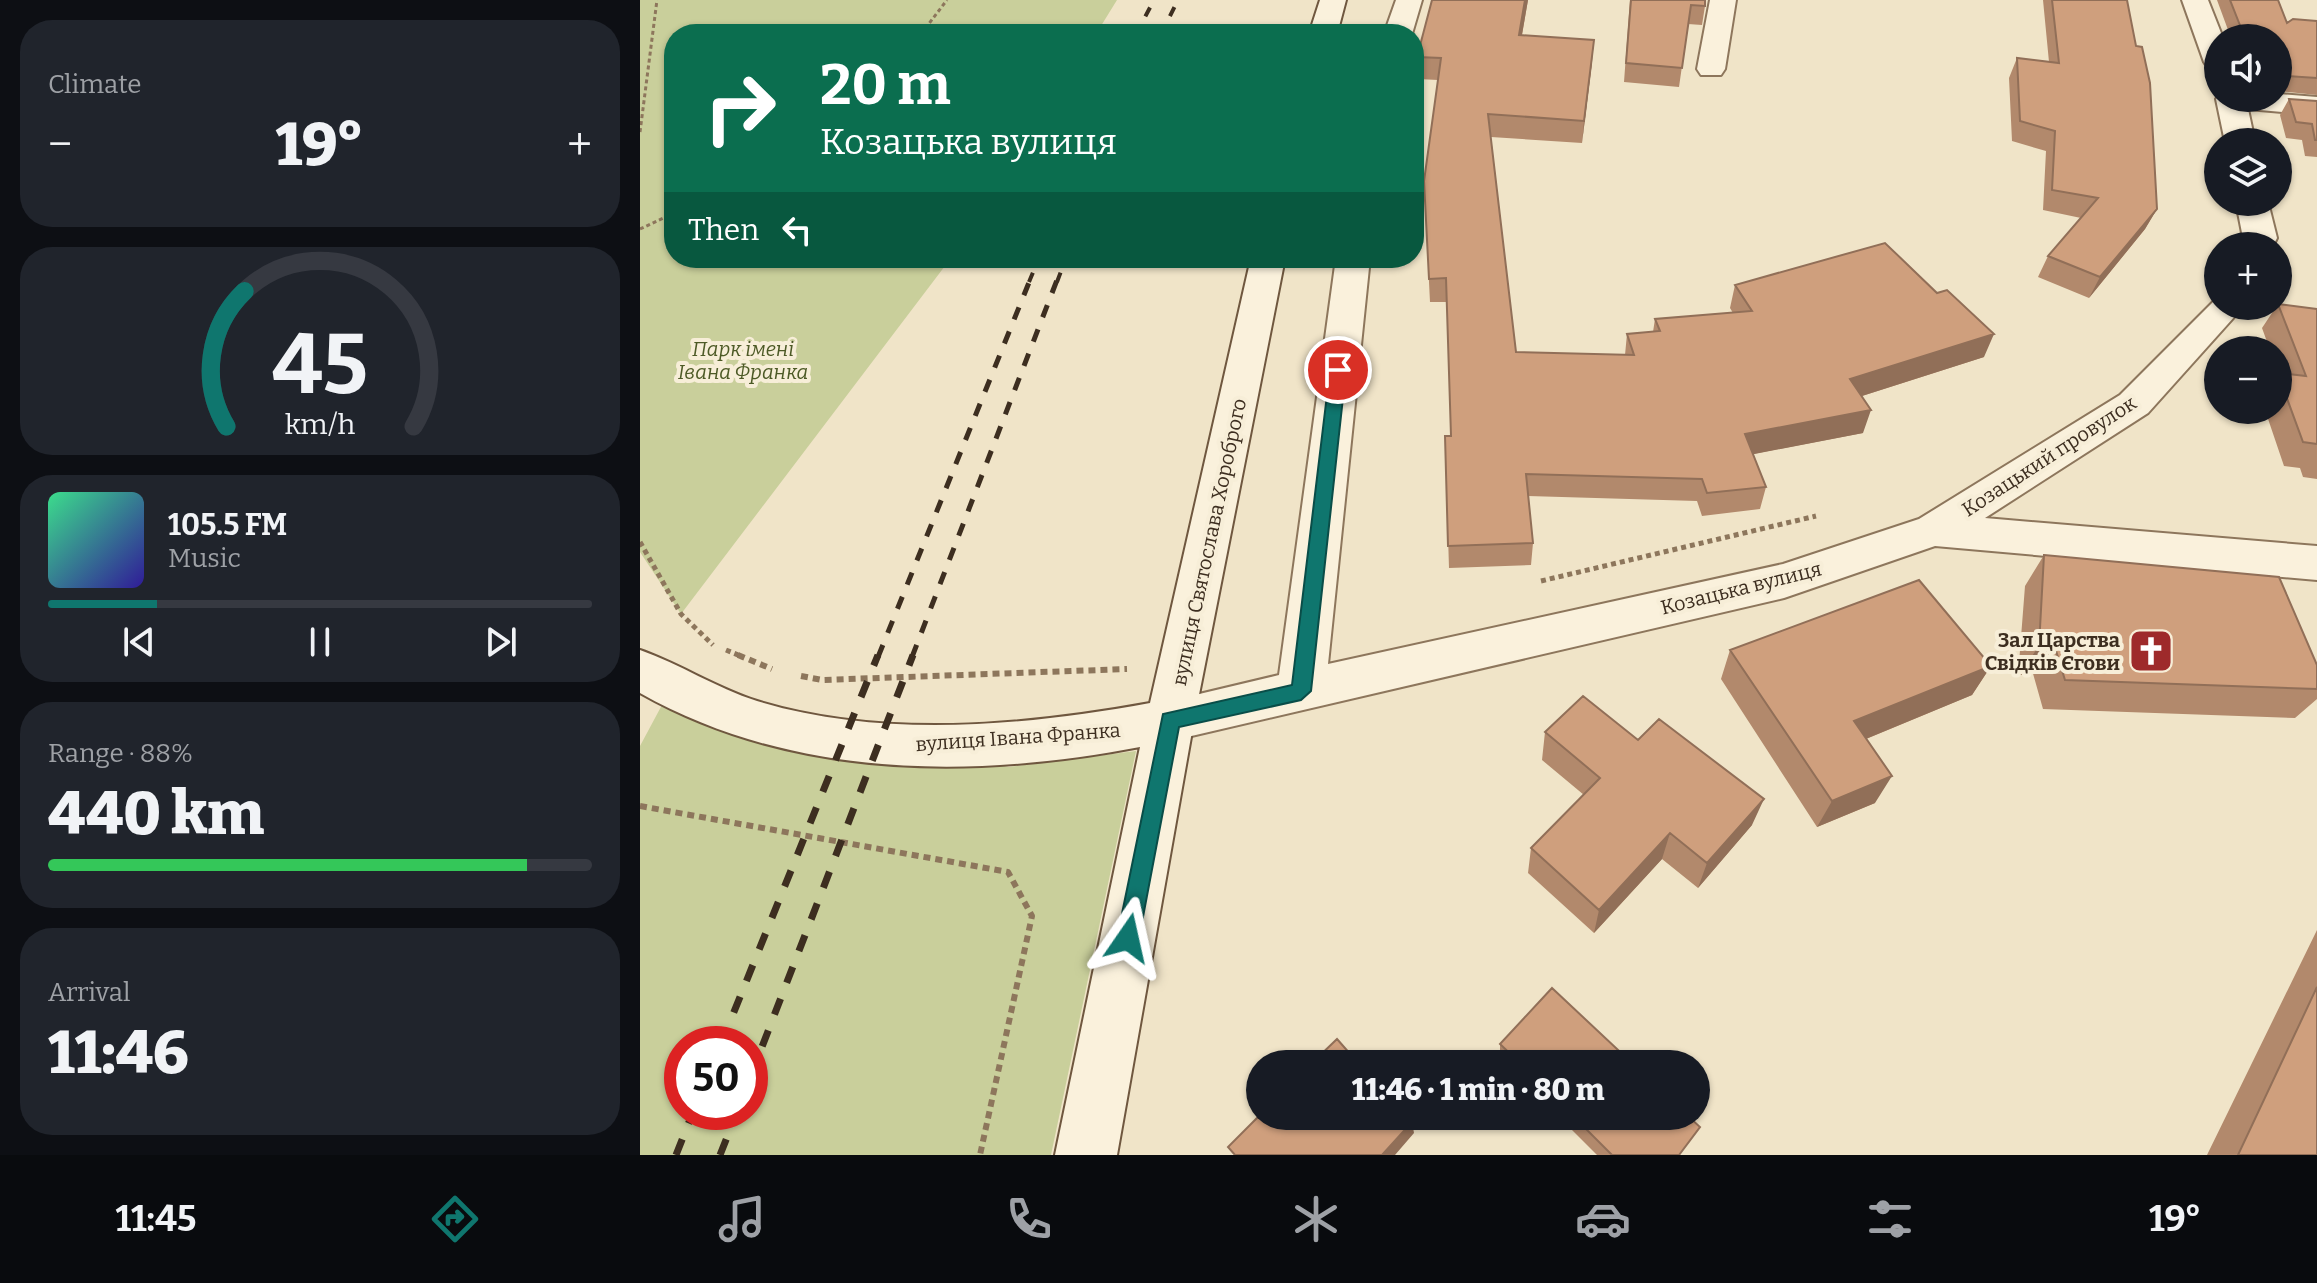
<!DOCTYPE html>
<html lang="en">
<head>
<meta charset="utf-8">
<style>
	body { margin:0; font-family:Bitter,serif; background:#20242c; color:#f1f3f6; height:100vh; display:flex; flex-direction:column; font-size:30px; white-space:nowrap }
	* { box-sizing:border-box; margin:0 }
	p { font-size:26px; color:#9ea1a6 }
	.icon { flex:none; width:44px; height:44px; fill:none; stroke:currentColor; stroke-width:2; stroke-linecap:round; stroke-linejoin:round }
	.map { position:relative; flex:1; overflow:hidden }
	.panel { display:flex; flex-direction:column; gap:20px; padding:20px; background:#0d0f14; width:640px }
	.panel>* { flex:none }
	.hud { position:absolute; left:24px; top:24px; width:760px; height:244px; border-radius:32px; box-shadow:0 2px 6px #0004; background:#0b6e4f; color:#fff; overflow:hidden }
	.buttons { position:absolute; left:1564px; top:24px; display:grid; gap:16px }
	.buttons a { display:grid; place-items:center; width:88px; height:88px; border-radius:50%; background:#171b24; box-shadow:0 2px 6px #0004; font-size:40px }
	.speed { position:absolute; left:24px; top:1026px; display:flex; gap:16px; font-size:40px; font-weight:700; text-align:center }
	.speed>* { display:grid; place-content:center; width:104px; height:104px; border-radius:50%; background:#171b24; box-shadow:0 2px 6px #0004; line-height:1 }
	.speed .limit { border:12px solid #d22; background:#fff; color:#111 }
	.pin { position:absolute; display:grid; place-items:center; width:68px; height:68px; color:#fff; margin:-34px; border:4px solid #fff; border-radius:50%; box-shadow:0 2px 8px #0007 }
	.me { position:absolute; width:88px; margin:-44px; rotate:11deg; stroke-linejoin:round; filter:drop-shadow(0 0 6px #0008) }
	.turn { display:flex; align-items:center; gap:28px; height:168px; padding:0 24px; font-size:36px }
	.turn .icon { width:104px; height:104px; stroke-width:2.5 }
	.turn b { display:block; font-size:56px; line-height:68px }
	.then { display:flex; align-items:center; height:76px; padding:0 24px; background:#0003; gap:16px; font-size:30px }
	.big { font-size:60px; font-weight:800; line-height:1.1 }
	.panel .widget { flex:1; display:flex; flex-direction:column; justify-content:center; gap:12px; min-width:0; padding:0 28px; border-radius:32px; background:#20242c }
	.panel .dial { align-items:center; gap:0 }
	.dial svg { height:208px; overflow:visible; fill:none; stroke:#363941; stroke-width:7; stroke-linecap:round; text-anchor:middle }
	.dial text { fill:#f1f3f6; stroke:none }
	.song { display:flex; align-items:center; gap:24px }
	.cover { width:96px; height:96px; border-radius:12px; background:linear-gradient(135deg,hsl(150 70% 55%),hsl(250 70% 35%)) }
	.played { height:8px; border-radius:4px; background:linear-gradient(90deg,#0f766e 20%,#363941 20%) }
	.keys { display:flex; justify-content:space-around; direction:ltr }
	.heat { display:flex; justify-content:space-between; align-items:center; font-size:44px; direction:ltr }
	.charge { height:12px; border-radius:6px; background:linear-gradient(90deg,#34c759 88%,#363941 0) }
	.trip { position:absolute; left:606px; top:1050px; width:464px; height:80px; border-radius:40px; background:#171b24; box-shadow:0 2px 6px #0004; font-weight:800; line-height:80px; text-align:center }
	.menu { display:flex; height:128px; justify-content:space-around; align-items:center; background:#090b0e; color:#9ea1a6 }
	.menu .icon { width:56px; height:56px }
	.menu .selected { color:#0f766e }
	.menu b { font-size:36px; color:#f1f3f6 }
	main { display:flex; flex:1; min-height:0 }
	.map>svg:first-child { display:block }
	.green { fill:#c9cf9b; fill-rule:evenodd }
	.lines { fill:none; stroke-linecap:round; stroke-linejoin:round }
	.street-casing { stroke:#8d765c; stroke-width:4 }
	.secondary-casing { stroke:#6f573f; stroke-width:4 }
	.path-far2 { stroke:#8d765c; stroke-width:3; stroke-dasharray:4 3; stroke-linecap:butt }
	.path-far1 { stroke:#8d765c; stroke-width:5; stroke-dasharray:5 4; stroke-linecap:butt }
	.path { stroke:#8d765c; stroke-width:6; stroke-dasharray:7 5; stroke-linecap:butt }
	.street { fill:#faf1dc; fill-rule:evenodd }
	.secondary { fill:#faf1dc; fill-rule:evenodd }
	.rail-far2 { stroke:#3d2e20; stroke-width:4; stroke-dasharray:10 10; stroke-linecap:butt }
	.rail-far1 { stroke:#3d2e20; stroke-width:5; stroke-dasharray:13 13; stroke-linecap:butt }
	.rail { stroke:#3d2e20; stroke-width:7; stroke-dasharray:17 17; stroke-linecap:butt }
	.wall { fill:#b2896c }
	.shaded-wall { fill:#916f58 }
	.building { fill:#cf9f7d; stroke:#916f58; stroke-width:2 }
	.route { fill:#0f766e; stroke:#0a4d48; stroke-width:2 }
	.labels { text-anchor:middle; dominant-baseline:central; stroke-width:8; stroke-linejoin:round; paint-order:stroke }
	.park-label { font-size:20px; font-style:italic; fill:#4d5a26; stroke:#f7eed8 }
	.street-label { font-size:20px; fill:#3d2e20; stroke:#f7eed8 }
	.poi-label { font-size:20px; font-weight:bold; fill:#3d2e20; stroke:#f7eed8; text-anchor:end }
</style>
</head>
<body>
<main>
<section class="panel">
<div class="widget"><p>Climate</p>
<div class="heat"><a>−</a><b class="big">19°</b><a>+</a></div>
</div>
<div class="widget dial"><svg viewBox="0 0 100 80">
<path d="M14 69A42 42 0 1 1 86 69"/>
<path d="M14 69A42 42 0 0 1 21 17" stroke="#0f766e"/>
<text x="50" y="56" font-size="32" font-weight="700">45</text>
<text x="50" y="72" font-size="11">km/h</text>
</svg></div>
<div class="widget">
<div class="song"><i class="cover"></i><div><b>105.5 FM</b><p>Music</p></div></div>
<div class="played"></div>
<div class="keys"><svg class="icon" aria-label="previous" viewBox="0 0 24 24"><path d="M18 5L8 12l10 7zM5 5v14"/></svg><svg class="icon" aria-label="pause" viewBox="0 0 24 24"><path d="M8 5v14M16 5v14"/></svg><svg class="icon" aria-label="next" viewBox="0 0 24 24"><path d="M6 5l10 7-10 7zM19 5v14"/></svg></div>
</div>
<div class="widget"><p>Range · 88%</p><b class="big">440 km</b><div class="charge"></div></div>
<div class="widget"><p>Arrival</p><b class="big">11:46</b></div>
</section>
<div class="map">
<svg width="1677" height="1155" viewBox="0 0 1677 1155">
	<rect width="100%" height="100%" fill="#f0e4c8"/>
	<!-- green -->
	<path class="green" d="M 0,0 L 477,0 L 456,34 L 34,34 L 34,258 L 311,258 L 41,614 L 0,552 Z
		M 30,690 L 369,767 L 496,751 L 411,1155 L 0,1155 L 0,746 ZM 42,1044 L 110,1044 L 110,1112 L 42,1112 Z"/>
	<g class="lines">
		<!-- street casing -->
		<g class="street-casing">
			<path id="street" d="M 756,0 L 782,0 L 772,34 L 744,34 Z
				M 1070,0 L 1096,0 L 1085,69 L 1081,75 L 1061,75 L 1057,69 Z
				M 1542,0 L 1568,0 L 1583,38 L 1578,38 L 1578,70 L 1568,68 L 1564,62 Z
				M 1638,94 L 1677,97 L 1677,115 L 1608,109 L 1615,142 L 1585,142 L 1576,99 L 1578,96 L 1638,98 Z
				M 1596,202 L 1628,202 L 1637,238 L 1633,246 L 1599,246 L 1603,238 Z
				M 696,258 L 730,258 L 688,664 L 1143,564 L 1279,519 L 1480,395 L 1578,297 L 1578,306 L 1604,306 L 1508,413 L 1345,518 L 1677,546 L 1677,580 L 1295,546 L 1144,598 L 530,741 L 513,735 L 506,720 L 513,705 L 639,675 Z"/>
		</g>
		<!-- secondary casing -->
		<g class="secondary-casing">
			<path id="secondary" d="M 680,0 L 706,0 L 697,34 L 669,34 Z
				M 611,258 L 645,258 L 554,720 L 477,1155 L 415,1155 L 500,747 C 333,779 152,779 0,693 L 0,650 C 40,664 76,688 117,701 C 241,739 384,726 510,703 Z"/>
		</g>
		<!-- path-far2 -->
		<path class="path-far2" d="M 281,34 L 307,0
			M 0,132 L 17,0
			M 0,229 L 34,213"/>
		<!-- path-far1 -->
		<path class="path-far1" d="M 0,542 L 41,614 L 73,645
			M 901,581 L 1176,516
			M 86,650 L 103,657"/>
		<!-- path -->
		<path class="path" d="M 98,655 L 132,669
			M 161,676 L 182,680 L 487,669
			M 0,806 L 368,872 L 392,916 L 340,1155"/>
		<!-- street -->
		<use href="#street" class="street"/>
		<!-- secondary -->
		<use href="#secondary" class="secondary"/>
		<!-- rail-far2 -->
		<path class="rail-far2" d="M 496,34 L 514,0
			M 521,34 L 538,0
			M 389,282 L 399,258
			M 417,282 L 426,258"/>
		<!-- rail-far1 -->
		<path class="rail-far1" d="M 238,657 L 390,280
			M 272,657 L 417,280"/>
		<!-- rail -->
		<path class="rail" d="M 81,1044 L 238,655
			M 110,1078 L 273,655
			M 36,1155 L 53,1112
			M 80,1155 L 97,1112"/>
	</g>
	<!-- wall -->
	<path class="wall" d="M 792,0 L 888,0 L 882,35 L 952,62 L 942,143 L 851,137 L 876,352 L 985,355 L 987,334 L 1013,332 L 1015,319 L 1093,313 L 1090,308 L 1095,285 L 1344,357 L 1222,396 L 1223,433 L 1113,454 L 1126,487 L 1120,509 L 1062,516 L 1057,501 L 888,496 L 893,543 L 891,565 L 809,568 L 805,436 L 811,436 L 807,302 L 790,302 L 784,181 L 798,80 L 778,79 L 777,57 Z
		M 990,0 L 1065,6 L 1062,25 L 1048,24 L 1039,87 L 984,82 Z
		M 1403,0 L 1487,0 L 1517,209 L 1505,229 L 1449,298 L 1398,277 L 1408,256 L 1441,218 L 1403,210 L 1406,151 L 1372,141 L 1369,78 L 1377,58 L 1409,62 Z
		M 1577,0 L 1638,0 L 1647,23 L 1677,21 L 1677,95 L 1638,91 L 1638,38 L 1591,38 Z
		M 1649,99 L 1677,101 L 1677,157 L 1665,156 L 1662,140 L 1646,138 L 1640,115 Z
		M 1638,304 L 1677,309 L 1677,479 L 1663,477 L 1660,468 L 1644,466 L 1625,410 L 1638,410 L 1638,350 L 1630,350 L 1622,328 Z
		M 1404,555 L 1677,665 L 1677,699 L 1655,718 L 1403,709 L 1392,670 L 1378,676 L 1385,586 Z
		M 1090,650 L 1351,666 L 1332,695 L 1226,739 L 1235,803 L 1177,827 L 1081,679 Z
		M 905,732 L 998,740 L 1112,825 L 1058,888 L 1022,859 L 954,933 L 888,873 L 891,848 L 944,795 L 902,760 Z
		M 1677,930 L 1677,1155 L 1567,1155 Z
		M 860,1044 L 993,1064 L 867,1064 L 860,1057 Z
		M 918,1116 L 1048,1116 L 1040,1155 L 957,1155 Z"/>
	<!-- shaded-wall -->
	<path class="shaded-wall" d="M 885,0 L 888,0 L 878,57 L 879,35 Z
		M 954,40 L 952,62 L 942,143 L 944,121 Z
		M 1647,76 L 1638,91 L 1638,88 L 1643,79 Z
		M 1517,209 L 1505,229 L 1449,298 L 1460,277 Z
		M 1354,334 L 1344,357 L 1203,402 L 1210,379 Z
		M 1231,410 L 1223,433 L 1099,457 L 1105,434 Z
		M 1413,641 L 1392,670 L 1378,676 L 1399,646 Z
		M 1351,666 L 1332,695 L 1199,750 L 1214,721 Z
		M 1252,776 L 1235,803 L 1177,827 L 1192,801 Z
		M 1124,799 L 1112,825 L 1058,888 L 1067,863 Z
		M 1030,833 L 1022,859 L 954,933 L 959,910 Z
		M 772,1122 L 774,1133 L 755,1155 L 742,1155 Z"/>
	<!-- building -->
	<path class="building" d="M 792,0 L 885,0 L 879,35 L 954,40 L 944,121 L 848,114 L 876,352 L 994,355 L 987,334 L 1020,331 L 1015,319 L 1112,311 L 1095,285 L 1245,243 L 1297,293 L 1307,290 L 1354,334 L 1210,379 L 1231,410 L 1105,434 L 1126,487 L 1067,493 L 1062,479 L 886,474 L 893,543 L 808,546 L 805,436 L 811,436 L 806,278 L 789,279 L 784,181 L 801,58 L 777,57 Z
		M 991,0 L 1065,0 L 1065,6 L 1051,5 L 1042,68 L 986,63 Z
		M 1412,0 L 1487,0 L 1496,46 L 1502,47 L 1510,83 L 1517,209 L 1460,277 L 1408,256 L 1458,198 L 1412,190 L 1415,131 L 1380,121 L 1377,58 L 1419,63 Z
		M 1590,0 L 1638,0 L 1647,23 L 1653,19 L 1677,21 L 1677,78 L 1647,76 L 1643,79 L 1638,64 L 1638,38 L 1630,38 L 1629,34 L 1622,38 L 1605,38 Z
		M 1649,99 L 1677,101 L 1677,140 L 1675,140 L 1672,124 L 1656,122 Z
		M 1638,304 L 1677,309 L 1677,444 L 1663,442 L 1638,374 L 1638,373 L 1666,376 Z
		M 1404,555 L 1639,577 L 1677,665 L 1677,689 L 1425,680 L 1413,641 L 1399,646 Z
		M 1279,580 L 1351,666 L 1214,721 L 1252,776 L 1192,801 L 1090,650 Z
		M 943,696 L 998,740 L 1019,719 L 1124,799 L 1067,863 L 1030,833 L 959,910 L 891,848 L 960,778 L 905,732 Z
		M 1677,987 L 1677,1155 L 1598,1155 Z
		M 912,988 L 993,1064 L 881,1064 L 860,1044 Z
		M 697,1039 L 719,1064 L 671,1064 Z
		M 620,1115 L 620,1116 L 767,1116 L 772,1122 L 742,1155 L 595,1155 L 588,1147 Z
		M 933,1116 L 1048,1116 L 1060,1127 L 1039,1155 L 972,1155 Z"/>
	<!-- route -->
	<path class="route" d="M 698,365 L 706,370 L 671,691 L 661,700 L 539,727 L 499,938 L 496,946 L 488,949 L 480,946 L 477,938 L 523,714 L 652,685 L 690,370 Z"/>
	<!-- icons -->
	<defs>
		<g id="church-square" transform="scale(2.3)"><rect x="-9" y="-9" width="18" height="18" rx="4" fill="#9e2a2b" stroke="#f7eed8"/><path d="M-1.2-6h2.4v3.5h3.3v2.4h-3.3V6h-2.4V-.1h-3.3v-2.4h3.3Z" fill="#fff"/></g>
	</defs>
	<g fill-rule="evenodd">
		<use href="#church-square" x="1511" y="651"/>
	</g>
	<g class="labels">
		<!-- park labels -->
		<g class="park-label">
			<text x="103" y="349">Парк імені<tspan x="103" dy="23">Івана Франка</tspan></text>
		</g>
		<!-- street labels -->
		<g class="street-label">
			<text transform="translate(1409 456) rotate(-33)">Козацький провулок</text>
			<text transform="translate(569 542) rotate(-78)">вулиця Святослава Хороброго</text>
			<text transform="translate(1101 588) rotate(-14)">Козацька вулиця</text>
			<text transform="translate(378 737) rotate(-4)">вулиця Івана Франка</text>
		</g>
		<!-- poi labels -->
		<g class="poi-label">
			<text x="1480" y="640">Зал Царства<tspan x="1480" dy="23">Свідків Єгови</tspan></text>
		</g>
	</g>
</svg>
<div class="buttons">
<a><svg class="icon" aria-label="sound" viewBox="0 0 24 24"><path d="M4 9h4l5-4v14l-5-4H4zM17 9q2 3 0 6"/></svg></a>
<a><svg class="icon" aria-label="layers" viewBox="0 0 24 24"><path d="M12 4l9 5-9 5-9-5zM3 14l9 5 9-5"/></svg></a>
<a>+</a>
<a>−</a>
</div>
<div class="speed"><div class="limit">50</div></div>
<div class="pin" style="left:698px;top:370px;background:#d93025"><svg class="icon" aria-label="arrive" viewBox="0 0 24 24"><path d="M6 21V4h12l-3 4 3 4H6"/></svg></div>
<svg class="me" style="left:488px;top:938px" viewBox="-20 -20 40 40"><path d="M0-17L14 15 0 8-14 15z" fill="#0f766e" stroke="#fff" stroke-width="4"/></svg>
<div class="trip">11:46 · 1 min · 80 m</div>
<div class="hud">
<div class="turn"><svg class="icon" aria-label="right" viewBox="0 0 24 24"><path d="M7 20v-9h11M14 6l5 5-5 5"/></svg><div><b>20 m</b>Козацька вулиця</div></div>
<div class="then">Then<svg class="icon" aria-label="left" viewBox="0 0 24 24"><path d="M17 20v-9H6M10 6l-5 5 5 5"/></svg></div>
</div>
</div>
</main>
<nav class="menu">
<b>11:45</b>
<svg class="icon selected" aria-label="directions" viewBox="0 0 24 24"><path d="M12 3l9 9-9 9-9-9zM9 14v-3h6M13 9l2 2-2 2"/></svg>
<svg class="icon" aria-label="music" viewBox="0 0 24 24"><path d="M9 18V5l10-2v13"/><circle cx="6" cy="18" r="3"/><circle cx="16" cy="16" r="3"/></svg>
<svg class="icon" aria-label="phone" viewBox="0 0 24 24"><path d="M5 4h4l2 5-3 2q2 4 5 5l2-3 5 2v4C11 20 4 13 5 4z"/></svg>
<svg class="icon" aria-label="climate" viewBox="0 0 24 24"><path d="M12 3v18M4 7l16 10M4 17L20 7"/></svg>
<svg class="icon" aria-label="car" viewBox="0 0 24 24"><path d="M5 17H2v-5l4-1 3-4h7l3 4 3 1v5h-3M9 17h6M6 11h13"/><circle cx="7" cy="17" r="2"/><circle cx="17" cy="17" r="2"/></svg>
<svg class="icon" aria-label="filters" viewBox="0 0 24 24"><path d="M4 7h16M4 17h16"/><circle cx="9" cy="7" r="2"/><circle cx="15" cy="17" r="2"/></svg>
<b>19°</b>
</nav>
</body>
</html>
